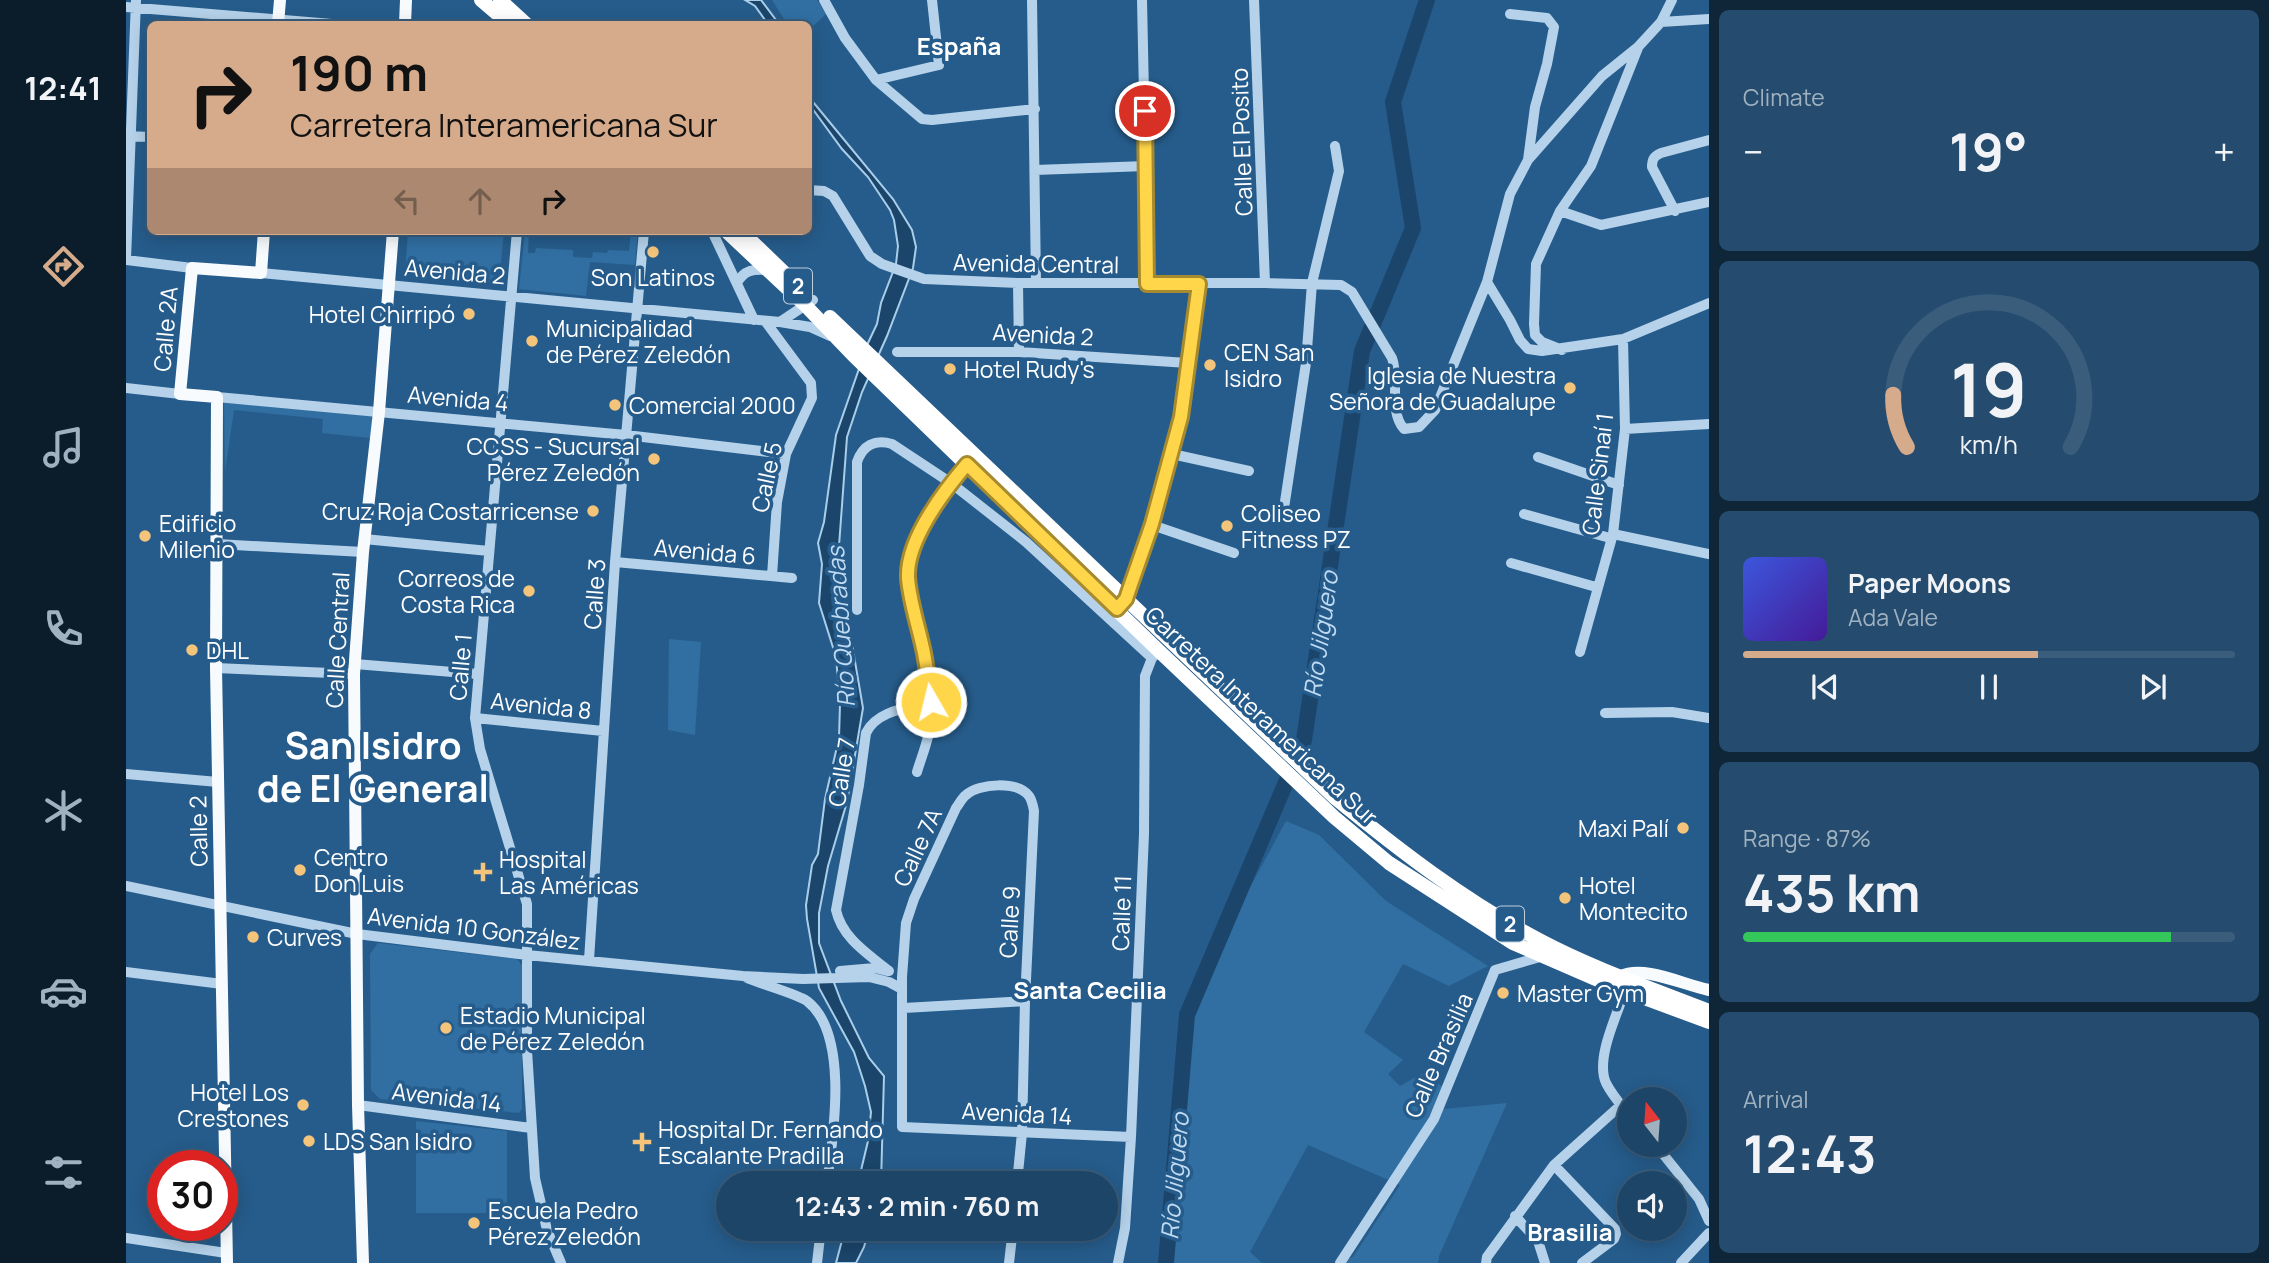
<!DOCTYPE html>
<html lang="en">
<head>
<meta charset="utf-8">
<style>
	body { margin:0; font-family:Manrope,sans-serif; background:#254c6e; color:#f1f3f6; height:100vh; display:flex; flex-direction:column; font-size:26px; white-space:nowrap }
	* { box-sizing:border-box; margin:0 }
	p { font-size:23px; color:#a0b1c0 }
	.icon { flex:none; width:38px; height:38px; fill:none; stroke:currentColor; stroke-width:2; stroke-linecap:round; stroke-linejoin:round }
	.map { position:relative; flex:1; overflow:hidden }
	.side { display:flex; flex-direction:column; gap:10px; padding:10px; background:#0f2639; width:560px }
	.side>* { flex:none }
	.top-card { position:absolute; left:21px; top:21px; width:665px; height:214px; border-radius:10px; box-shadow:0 4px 18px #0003,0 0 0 2px #3a5d7c; background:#d6ab8b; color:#111; overflow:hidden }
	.needle { width:46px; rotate:343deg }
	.tools { position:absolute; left:1491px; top:1087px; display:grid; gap:14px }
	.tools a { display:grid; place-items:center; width:70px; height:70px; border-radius:50%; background:#1c4568; box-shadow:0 4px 18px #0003,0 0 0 2px #3a5d7c; font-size:35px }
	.speed { position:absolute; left:21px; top:1150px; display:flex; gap:14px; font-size:35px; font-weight:700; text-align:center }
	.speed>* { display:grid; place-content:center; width:91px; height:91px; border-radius:50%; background:#1c4568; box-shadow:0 4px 18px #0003,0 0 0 2px #3a5d7c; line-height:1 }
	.speed .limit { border:10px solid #d22; background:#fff; color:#111 }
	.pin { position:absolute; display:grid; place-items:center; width:60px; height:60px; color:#fff; margin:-30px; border:4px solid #fff; border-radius:50%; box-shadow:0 2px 7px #0007 }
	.me { position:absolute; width:77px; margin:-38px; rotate:352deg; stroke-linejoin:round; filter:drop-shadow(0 0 5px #0008) }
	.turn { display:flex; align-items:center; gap:24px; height:147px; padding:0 28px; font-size:32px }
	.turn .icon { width:91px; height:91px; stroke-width:2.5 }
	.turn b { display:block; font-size:49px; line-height:60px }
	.lanes { display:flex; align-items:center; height:66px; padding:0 28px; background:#0003; justify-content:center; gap:35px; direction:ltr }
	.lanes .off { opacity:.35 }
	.big { font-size:52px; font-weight:700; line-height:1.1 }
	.side .tile { flex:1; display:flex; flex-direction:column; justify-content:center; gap:10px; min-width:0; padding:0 24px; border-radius:10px; background:#254c6e }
	.side .dial { align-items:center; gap:0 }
	.dial svg { height:182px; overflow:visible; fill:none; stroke:#3a5d7c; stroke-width:7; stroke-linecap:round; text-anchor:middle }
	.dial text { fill:#f1f3f6; stroke:none }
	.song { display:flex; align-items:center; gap:21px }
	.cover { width:84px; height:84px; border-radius:10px; background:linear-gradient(135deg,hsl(230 70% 55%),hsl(260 70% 35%)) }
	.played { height:7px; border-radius:4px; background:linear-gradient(90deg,#d6ab8b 60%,#3a5d7c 60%) }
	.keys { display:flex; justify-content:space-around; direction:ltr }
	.heat { display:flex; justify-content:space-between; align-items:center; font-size:38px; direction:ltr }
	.charge { height:10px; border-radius:5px; background:linear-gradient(90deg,#34c759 87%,#3a5d7c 0) }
	.trip { position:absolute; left:590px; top:1171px; width:402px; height:70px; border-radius:35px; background:#1c4568; box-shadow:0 4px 18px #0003,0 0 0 2px #3a5d7c; font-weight:700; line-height:70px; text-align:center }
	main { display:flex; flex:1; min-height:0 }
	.menu { display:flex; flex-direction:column; width:126px; justify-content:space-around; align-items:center; background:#0b1c2a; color:#a0b1c0 }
	.menu .icon { width:49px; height:49px }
	.menu .active { color:#d6ab8b }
	.menu b { font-size:32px; color:#f1f3f6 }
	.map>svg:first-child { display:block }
	.green { fill:#316fa2 }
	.water { fill:#1b456b; stroke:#a9ceea; stroke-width:2 }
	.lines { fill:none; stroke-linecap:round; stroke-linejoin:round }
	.river { stroke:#1b456b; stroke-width:16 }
	.minor { stroke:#b5d2ea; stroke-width:10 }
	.major { stroke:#f8fbfe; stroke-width:12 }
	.highway { stroke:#fff; stroke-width:14 }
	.route-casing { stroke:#a68a30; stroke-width:18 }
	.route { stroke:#ffd54a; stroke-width:12 }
	.poi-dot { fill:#f3c47a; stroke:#265c8b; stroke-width:2.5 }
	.labels { text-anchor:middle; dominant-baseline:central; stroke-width:7; stroke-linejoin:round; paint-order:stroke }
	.shield { fill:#265c8b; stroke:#becedc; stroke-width:2 }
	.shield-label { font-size:21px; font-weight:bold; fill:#fff }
	.street-label { font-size:23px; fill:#fff; stroke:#265c8b }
	.poi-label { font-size:23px; fill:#fff; stroke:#265c8b; text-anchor:start }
	.neighbourhood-label { font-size:24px; font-weight:bold; fill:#fff; stroke:#265c8b }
	.water-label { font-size:24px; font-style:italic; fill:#c0dbf1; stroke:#265c8b }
	.town-label { font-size:37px; font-weight:bold; fill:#fff; stroke:#265c8b }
</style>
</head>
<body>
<main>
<nav class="menu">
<b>12:41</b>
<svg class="icon active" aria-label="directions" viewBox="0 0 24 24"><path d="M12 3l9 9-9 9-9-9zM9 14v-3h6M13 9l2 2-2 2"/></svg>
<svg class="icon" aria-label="music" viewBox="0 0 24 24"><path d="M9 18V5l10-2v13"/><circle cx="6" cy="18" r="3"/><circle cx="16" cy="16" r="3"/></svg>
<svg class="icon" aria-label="phone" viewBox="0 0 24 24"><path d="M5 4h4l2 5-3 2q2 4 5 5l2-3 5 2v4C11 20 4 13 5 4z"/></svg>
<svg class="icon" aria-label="climate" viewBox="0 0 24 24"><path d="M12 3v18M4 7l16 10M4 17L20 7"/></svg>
<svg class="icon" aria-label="car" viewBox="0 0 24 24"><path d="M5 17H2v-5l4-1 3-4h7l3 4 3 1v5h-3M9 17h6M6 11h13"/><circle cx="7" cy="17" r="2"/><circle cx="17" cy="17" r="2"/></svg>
<svg class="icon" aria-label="filters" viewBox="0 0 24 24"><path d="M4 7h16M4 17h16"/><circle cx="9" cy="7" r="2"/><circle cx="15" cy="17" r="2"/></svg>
</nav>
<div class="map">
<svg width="1583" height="1263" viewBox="0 0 1583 1263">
	<rect width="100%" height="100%" fill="#265c8b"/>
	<!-- green -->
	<path class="green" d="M 646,0 L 691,0 L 700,14 L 683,30 L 682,24 L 661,24 Z
		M 282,231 L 378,231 L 373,283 L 279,274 Z
		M 399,231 L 403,231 L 402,253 L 409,253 L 410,248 L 447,250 L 447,257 L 466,258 L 467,252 L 481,253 L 482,250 L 503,251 L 505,231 L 512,231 L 509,265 L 464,262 L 460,296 L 393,289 Z
		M 474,276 L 496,277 L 495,286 L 473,284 Z
		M 98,401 L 247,416 L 244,438 L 196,433 L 197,419 L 108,410 L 99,471 Z
		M 543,639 L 575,642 L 569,735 L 542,730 Z
		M 1160,821 L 1193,835 L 1260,901 L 1362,966 L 1323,986 L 1277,964 L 1238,1032 L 1277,1060 L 1262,1074 L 1274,1086 L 1297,1073 L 1317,1087 L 1307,1110 L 1381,1103 L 1313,1256 L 1312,1263 L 1210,1263 L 1227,1257 L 1274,1185 L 1182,1145 L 1124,1252 L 1136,1263 L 1040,1263 L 1061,1015 L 1083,963 Z
		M 252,943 L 391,959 L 396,965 L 396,1109 L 393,1113 L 254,1099 L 245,1090 L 244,954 Z
		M 290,1121 L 381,1131 L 381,1213 L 290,1213 Z"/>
	<!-- water -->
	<path class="water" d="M 619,0 L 635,0 L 653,24 L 642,24 L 629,6 Z
		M 682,82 L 687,102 L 767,199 L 786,230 L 790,247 L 787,268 L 761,336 L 736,392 L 721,437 L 713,546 L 715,580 L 737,708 L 721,802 L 702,866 L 693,913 L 693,943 L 715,1001 L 743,1058 L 758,1076 L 755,1183 L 732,1183 L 742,1141 L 745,1112 L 739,1086 L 728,1052 L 693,988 L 681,919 L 680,905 L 686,865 L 692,854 L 699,799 L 713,738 L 714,704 L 710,657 L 693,603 L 696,564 L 692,543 L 698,522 L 710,435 L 742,343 L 751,324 L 755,303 L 770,264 L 772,246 L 768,220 L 764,210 L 742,177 L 716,149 L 683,104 Z
		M 719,1229 L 743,1229 L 738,1247 L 730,1263 L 710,1263 Z"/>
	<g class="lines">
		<!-- river -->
		<path class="river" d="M 1040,1263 L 1061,1015 L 1178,740 L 1236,351 L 1287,228 L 1267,102 L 1301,0"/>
		<!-- minor -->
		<path class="minor" d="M 698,0 L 719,38 L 750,80 L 796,119 L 806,120 L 909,109
			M 906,0 L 910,283
			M 1016,0 L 1022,284
			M 1128,0 L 1139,283
			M 0,7 L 206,24
			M 1384,14 L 1421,18 L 1428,27 L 1421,64 L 1409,107 L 1402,160
			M 1535,22 L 1583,19
			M 750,80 L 813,65 L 806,0
			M 1,136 L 24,137
			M 909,170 L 1020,166
			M 682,190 L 698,191 L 707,196 L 744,256 L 756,264 L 798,279 L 892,283 L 1139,283 L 1215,285 L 1226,292 L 1266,358 C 1274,379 1262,411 1278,429 L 1293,427 L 1309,410 L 1361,282 L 1384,194 L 1402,160 L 1476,76 L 1512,47 L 1535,22 L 1546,0
			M 1434,211 L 1475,225 L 1583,202
			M 1549,211 L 1526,167 C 1526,159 1528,156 1535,153 L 1583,140
			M 391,231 L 349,718 L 354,749 L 401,904 L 401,1050 L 409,1178 L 421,1230 L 435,1263
			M 586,231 L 628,320
			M 0,259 L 10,0
			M 0,260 L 66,268
			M 135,273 L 654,322 L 684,327 L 704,336
			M 1361,282 L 1384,320 L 1394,340 L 1402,349 L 1416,351 L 1497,339 L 1583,303
			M 611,283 C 618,270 627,269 641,270
			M 892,283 L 893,352
			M 639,321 L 685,383 L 686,398 L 660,454 L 651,502 L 646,576
			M 654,322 L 687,300
			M 1436,350 L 1416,342 L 1409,335 L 1408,324 L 1410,264 L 1434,211 L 1465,166 L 1512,48
			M 771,352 L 893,352 L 1062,363
			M 0,388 L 54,394
			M 91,397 L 500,435 L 660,454
			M 1499,429 L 1583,424
			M 1046,454 L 1123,471
			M 1412,457 L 1493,485
			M 1158,508 L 1180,363 L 1186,283 L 1213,171 L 1209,146
			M 1398,514 L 1484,538
			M 1026,525 L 1108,553
			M 1487,534 L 1583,554
			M 238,539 L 363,551
			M 91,544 L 237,552
			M 489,562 L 666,578
			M 1385,563 L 1470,587
			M 998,601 L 1026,525 L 1055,417 L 1073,284
			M 731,610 L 731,462 C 737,445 749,439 766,444 L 825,483 L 900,542 L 1026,658
			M 1454,652 L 1487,534 L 1499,429 L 1497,339
			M 229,664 L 351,674
			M 90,668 L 228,674
			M 1479,713 L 1546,712 L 1583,718
			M 349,718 L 477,731
			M 791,772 C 796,755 804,737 805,720 C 807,699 802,675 799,655 C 793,626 779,594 783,565 C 789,531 820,487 842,462
			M 0,774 L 92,782
			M 0,886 L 231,934 L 401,955 L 617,976 L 677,979 L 743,977 L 763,982 L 776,989
			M 463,960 L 489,562 L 518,231
			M 714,971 L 749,968 L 761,971
			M 763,971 C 742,954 716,938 710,910 L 733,785 L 740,733 C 751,710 783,708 805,702
			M 0,972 L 96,984
			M 621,978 C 635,984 671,994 681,1001 C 724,1034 707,1138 701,1183
			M 1499,991 C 1491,1015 1469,1059 1480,1083 C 1486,1095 1495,1105 1503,1115
			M 778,1008 L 899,1001
			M 232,1105 L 405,1128
			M 1529,1144 L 1573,1199 L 1583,1221
			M 1428,1165 L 1489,1229 L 1490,1234 L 1488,1239 L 1456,1263
			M 891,1183 L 896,1133 L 899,1001 L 908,811 C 907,806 906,800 903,796 C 892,781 853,783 840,795 C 836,798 833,804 830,808 L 788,899 L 780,923 L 776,977 L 776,1127 L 1005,1137
			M 1389,1216 L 1412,1241 L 1419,1263
			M 0,1238 L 100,1253
			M 691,1263 L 695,1228
			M 883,1263 L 887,1228
			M 992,1263 L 999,1228 L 1005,1137 L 1018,834 L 1019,676 L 1026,658 L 1033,651
			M 1214,1263 L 1308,1119 L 1369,970 L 1414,957
			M 1360,1263 L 1361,1257 L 1428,1165 L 1495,1105
			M 1555,1263 L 1583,1233"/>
		<!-- major -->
		<path class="major" d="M 152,24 L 154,0
			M 279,24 L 280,0
			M 1495,976 C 1518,965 1558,985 1583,990
			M 101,1263 L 90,668 L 91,397 L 54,394 L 66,268 L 135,273 L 138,231
			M 237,1263 L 232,1105 L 228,674 L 237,552 L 253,412 L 267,231"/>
		<!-- highway -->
		<path class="highway" d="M 355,0 L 383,24
			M 374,0 L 400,24
			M 600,231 L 679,305 L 727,355 L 1033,651 L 1208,817 L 1263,863 L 1387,943 L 1486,986 L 1583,1022
			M 615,231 L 672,286
			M 704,317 L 1208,797 C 1273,850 1340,902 1415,941 C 1468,969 1527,989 1583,1011"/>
	</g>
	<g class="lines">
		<!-- route casing -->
		<g class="route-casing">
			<path id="route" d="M 805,702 C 803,685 801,669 798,653 C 793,628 784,603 782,578 C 780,541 818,491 841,464 L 991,609 L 1000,599 L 1003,590 L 1026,524 L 1055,417 L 1073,284 L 1021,284 L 1019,111"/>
		</g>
		<!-- route -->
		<use href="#route" class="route"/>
	</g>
	<!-- markers -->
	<g class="poi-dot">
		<circle cx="527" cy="252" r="7"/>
		<circle cx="343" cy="314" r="7"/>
		<circle cx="406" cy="341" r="7"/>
		<circle cx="1084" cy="365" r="7"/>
		<circle cx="824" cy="369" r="7"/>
		<circle cx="1444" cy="388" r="7"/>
		<circle cx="489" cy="405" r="7"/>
		<circle cx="528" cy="459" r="7"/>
		<circle cx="467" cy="511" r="7"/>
		<circle cx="1101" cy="526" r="7"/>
		<circle cx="19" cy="536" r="7"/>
		<circle cx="403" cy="591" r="7"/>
		<circle cx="66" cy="650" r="7"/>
		<circle cx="1557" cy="828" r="7"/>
		<circle cx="174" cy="870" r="7"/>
		<path d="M353.5 861.5h7v7h7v7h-7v7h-7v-7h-7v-7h7z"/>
		<circle cx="1439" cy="898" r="7"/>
		<circle cx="127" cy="937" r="7"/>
		<circle cx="1377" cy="993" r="7"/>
		<circle cx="320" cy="1028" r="7"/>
		<circle cx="177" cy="1105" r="7"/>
		<circle cx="183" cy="1141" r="7"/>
		<path d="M512.5 1131.5h7v7h7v7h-7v7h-7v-7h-7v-7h7z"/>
		<circle cx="348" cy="1223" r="7"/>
	</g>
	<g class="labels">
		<!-- shield labels -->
		<g class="shield">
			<rect x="658" y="268.5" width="28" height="35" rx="5"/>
			<rect x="1370" y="906.5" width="28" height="35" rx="5"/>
		</g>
		<g class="shield-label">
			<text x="672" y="286">2</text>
			<text x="1384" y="924">2</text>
		</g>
		<!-- street labels -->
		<g class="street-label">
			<text transform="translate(1115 142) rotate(-92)">Calle El Posito</text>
			<text transform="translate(910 263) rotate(1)">Avenida Central</text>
			<text transform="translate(329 271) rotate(5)">Avenida 2</text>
			<text transform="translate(39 329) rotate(-85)">Calle 2A</text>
			<text transform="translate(917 334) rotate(3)">Avenida 2</text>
			<text transform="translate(332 398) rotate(5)">Avenida 4</text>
			<text transform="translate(1471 474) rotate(-83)">Calle Sinaí 1</text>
			<text transform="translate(640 477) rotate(-78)">Calle 5</text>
			<text transform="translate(579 551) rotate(5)">Avenida 6</text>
			<text transform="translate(468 594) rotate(-86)">Calle 3</text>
			<text transform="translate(211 640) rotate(-87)">Calle Central</text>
			<text transform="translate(334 667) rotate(-85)">Calle 1</text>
			<text transform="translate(415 705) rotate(6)">Avenida 8</text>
			<text transform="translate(1136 715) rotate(43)">Carretera Interamericana Sur</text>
			<text transform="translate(715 772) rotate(-81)">Calle 7</text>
			<text transform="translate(72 831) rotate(-91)">Calle 2</text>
			<text transform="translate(791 847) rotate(-65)">Calle 7A</text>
			<text transform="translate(995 913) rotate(-88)">Calle 11</text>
			<text transform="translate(883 922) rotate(-87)">Calle 9</text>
			<text transform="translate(348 928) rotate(7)">Avenida 10 González</text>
			<text transform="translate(1312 1055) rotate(-66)">Calle Brasilia</text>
			<text transform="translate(321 1097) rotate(7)">Avenida 14</text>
			<text transform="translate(891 1113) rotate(3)">Avenida 14</text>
		</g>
		<!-- poi labels -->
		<g class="poi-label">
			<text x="527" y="277" text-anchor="middle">Son Latinos</text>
			<text x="329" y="314" text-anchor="end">Hotel Chirripó</text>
			<text x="420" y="328">Municipalidad<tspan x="420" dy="26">de Pérez Zeledón</tspan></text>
			<text x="1098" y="352">CEN San<tspan x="1098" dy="26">Isidro</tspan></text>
			<text x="838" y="369">Hotel Rudy's</text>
			<text x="1430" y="375" text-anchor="end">Iglesia de Nuestra<tspan x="1430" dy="26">Señora de Guadalupe</tspan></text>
			<text x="503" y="405">Comercial 2000</text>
			<text x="514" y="446" text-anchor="end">CCSS - Sucursal<tspan x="514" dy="26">Pérez Zeledón</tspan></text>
			<text x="453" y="511" text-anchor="end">Cruz Roja Costarricense</text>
			<text x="1115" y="513">Coliseo<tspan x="1115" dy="26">Fitness PZ</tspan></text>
			<text x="33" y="523">Edificio<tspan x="33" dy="26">Milenio</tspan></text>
			<text x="389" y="578" text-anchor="end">Correos de<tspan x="389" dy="26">Costa Rica</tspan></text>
			<text x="80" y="650">DHL</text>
			<text x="1543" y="828" text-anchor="end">Maxi Palí</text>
			<text x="188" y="857">Centro<tspan x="188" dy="26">Don Luis</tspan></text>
			<text x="373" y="859">Hospital<tspan x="373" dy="26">Las Américas</tspan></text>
			<text x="1453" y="885">Hotel<tspan x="1453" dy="26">Montecito</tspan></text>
			<text x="141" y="937">Curves</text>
			<text x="1391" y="993">Master Gym</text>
			<text x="334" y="1015">Estadio Municipal<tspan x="334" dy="26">de Pérez Zeledón</tspan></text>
			<text x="163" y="1092" text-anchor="end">Hotel Los<tspan x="163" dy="26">Crestones</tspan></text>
			<text x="532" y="1129">Hospital Dr. Fernando<tspan x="532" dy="26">Escalante Pradilla</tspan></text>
			<text x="197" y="1141">LDS San Isidro</text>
			<text x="362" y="1210">Escuela Pedro<tspan x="362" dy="26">Pérez Zeledón</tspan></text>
		</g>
		<!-- neighbourhood labels -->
		<g class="neighbourhood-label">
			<text x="833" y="45">España</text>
			<text x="964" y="989">Santa Cecilia</text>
			<text x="1444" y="1231">Brasilia</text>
		</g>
		<!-- water labels -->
		<g class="water-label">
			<text transform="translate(714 627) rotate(-94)">Río Quebradas</text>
			<text transform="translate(1194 634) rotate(-82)">Río Jilguero</text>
			<text transform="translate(1048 1176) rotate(-85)">Río Jilguero</text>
		</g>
		<!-- town labels -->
		<g class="town-label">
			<text x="247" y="745">San Isidro<tspan x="247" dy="43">de El General</tspan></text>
		</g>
	</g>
</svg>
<div class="tools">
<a><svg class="needle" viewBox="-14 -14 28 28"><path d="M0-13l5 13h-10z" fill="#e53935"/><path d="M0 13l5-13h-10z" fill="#a0b1c0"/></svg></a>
<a><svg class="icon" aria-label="sound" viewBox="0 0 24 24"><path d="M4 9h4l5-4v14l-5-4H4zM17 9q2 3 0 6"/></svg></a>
</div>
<div class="speed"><div class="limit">30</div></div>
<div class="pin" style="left:1019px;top:111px;background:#d93025"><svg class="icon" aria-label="arrive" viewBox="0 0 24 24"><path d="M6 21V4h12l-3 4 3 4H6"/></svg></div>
<svg class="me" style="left:805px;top:702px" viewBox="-20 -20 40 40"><circle r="17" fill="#ffd54a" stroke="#fff" stroke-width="3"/><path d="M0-11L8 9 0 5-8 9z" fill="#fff"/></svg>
<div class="trip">12:43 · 2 min · 760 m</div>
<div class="top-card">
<div class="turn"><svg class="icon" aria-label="right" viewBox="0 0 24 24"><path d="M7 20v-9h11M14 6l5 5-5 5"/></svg><div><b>190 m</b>Carretera Interamericana Sur</div></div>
<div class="lanes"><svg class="icon off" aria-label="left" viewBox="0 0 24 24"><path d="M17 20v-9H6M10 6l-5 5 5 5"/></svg><svg class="icon off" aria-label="ahead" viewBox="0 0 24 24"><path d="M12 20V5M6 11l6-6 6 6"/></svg><svg class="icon" aria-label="right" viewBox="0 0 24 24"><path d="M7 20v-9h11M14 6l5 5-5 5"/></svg></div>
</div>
</div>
<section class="side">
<div class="tile"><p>Climate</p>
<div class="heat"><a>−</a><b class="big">19°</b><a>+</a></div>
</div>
<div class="tile dial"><svg viewBox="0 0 100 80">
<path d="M14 69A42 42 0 1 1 86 69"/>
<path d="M14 69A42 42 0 0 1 8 46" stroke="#d6ab8b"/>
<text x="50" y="56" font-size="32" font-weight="700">19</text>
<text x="50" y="72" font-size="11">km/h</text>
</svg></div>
<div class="tile">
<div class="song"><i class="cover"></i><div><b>Paper Moons</b><p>Ada Vale</p></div></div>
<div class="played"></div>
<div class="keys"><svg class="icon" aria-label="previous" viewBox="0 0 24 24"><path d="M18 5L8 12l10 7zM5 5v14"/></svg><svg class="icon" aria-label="pause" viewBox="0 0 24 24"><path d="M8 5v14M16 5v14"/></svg><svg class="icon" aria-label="next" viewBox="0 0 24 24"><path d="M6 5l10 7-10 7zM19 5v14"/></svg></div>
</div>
<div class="tile"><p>Range · 87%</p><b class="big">435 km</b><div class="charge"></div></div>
<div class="tile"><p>Arrival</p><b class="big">12:43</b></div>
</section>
</main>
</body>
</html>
